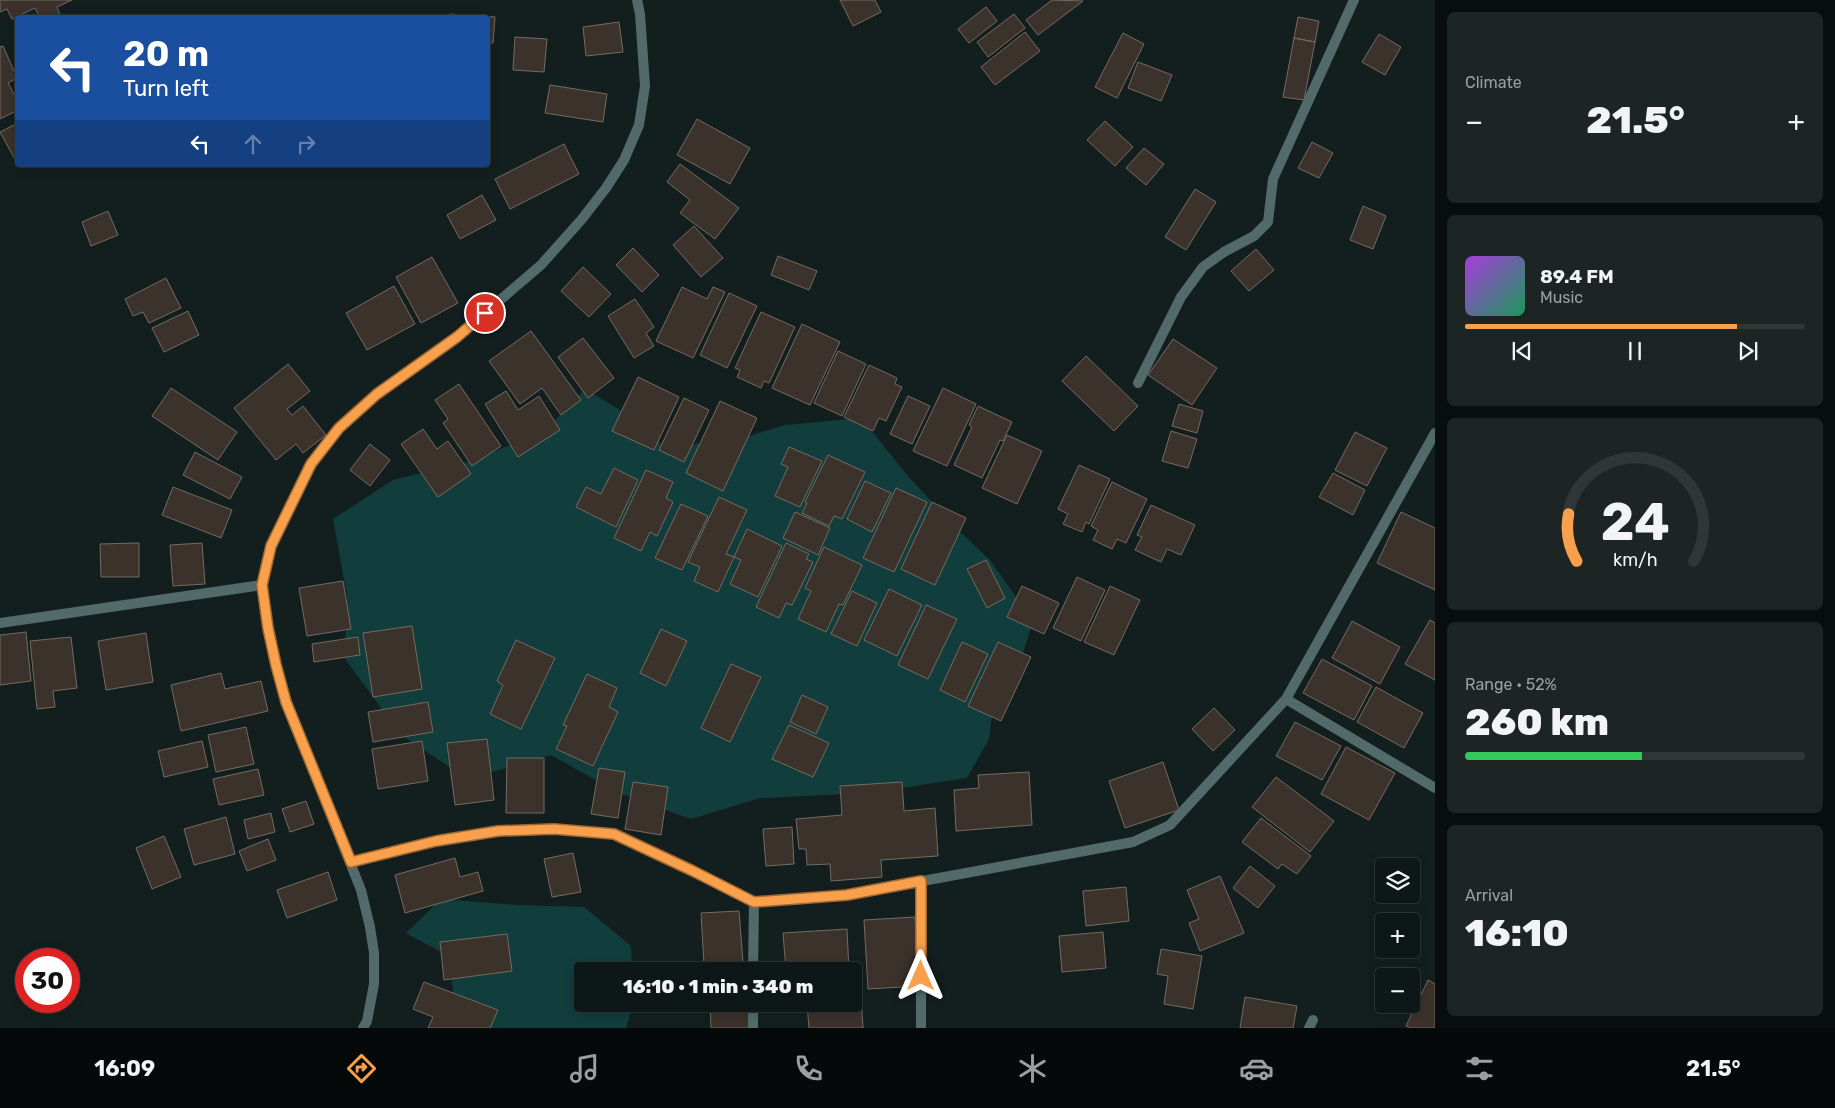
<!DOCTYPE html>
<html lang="en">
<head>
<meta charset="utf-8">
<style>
	body { margin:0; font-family:Rubik,sans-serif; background:#1c2424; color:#f1f3f6; height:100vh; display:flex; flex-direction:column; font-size:19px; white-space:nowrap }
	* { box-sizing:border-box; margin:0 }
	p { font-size:16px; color:#9b9fa1 }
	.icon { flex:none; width:28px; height:28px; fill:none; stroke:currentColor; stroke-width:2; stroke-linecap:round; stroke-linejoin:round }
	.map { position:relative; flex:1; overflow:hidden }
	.panel { display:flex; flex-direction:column; gap:12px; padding:12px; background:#080d0d; width:400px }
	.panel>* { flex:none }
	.hud { position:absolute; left:15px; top:15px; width:475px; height:152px; border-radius:5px; box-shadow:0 2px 12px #0003,0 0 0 1px #2e3636; background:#1a4fa0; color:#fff; overflow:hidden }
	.fabs { position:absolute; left:1375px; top:858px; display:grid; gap:10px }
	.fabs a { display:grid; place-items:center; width:45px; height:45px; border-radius:5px; background:#0e1717; box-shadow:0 2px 12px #0003,0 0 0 1px #2e3636; font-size:25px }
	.speed { position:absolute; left:15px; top:948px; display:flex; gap:10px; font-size:25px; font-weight:700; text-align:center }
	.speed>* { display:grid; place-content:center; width:65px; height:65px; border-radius:50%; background:#0e1717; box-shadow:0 2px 12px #0003,0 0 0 1px #2e3636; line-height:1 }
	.speed .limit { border:8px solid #d22; background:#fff; color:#111 }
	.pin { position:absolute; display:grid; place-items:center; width:42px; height:42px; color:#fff; margin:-21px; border:2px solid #fff; border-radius:50%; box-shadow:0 1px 5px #0007 }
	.me { position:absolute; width:55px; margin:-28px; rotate:0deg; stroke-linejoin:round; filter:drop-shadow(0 0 4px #0008) }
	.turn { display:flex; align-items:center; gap:18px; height:105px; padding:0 25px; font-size:22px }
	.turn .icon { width:65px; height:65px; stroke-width:2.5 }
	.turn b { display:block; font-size:35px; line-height:42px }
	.lanes { display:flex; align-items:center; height:48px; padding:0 25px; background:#0003; justify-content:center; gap:25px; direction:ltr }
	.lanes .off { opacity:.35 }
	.big { font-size:38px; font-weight:800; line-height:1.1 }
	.panel .widget { flex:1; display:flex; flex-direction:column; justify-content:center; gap:8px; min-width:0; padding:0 18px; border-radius:8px; background:#1c2424 }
	.panel .dial { align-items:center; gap:0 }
	.dial svg { height:130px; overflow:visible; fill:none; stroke:#2e3636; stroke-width:7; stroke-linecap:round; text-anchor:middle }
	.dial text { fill:#f1f3f6; stroke:none }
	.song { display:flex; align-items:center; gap:15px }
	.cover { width:60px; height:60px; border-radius:8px; background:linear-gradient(135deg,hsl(280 70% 55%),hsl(150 70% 35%)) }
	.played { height:5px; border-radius:2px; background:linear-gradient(90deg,#f9a04c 80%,#2e3636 80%) }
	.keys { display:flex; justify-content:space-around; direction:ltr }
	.heat { display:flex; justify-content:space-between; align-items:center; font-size:28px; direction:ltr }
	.charge { height:8px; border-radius:4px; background:linear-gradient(90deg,#34c759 52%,#2e3636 0) }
	.trip { position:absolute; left:574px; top:962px; width:288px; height:50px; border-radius:5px; background:#0e1717; box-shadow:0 2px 12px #0003,0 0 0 1px #2e3636; font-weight:800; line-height:50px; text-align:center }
	.dock { display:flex; height:80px; justify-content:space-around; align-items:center; background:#060909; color:#9b9fa1 }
	.dock .icon { width:35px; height:35px }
	.dock .selected { color:#f9a04c }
	.dock b { font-size:22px; color:#f1f3f6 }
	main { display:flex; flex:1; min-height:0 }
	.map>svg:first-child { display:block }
	.green { fill:#113e3d }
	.building { fill:#3b322b; stroke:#756b62 }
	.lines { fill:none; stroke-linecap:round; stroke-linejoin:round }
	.street { stroke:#526b6a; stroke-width:10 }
	.route-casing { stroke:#a26831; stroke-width:12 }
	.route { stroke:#f9a04c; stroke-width:9 }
</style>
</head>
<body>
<main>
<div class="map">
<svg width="1435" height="1028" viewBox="0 0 1435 1028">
	<rect width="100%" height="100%" fill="#131f1f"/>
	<!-- green -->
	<path class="green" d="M 585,389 L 632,417 L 664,447 L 739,439 L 785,425 L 861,418 L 908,476 L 957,529 L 989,559 L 1033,621 L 1021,659 L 993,706 L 989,739 L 967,778 L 869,793 L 760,798 L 691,819 L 619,793 L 551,755 L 468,779 L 401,735 L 345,659 L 347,596 L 333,519 L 393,480 L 464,463 L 544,432 Z
		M 441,899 L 518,905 L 584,907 L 631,946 L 632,971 L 582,971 L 582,1004 L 634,1004 L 626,1028 L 456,1028 L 450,957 L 406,933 Z"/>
	<!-- building -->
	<path class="building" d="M 0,0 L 72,0 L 57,7 L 61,18 L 40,18 L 35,8 L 12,19 L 7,9 L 0,12 Z
		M 840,0 L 875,0 L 881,12 L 853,26 Z
		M 1052,0 L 1083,1 L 1038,35 L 1026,20 Z
		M 986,7 L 997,21 L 969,43 L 958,29 Z
		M 450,14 L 495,17 L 493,43 L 488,43 L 488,18 L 450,18 Z
		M 1014,14 L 1025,28 L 988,57 L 977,42 Z
		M 1298,17 L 1319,21 L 1315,42 L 1294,38 Z
		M 619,22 L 623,52 L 586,56 L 583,27 Z
		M 1025,32 L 1040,51 L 995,85 L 981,67 Z
		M 1123,33 L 1144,44 L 1117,98 L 1095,87 Z
		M 1379,34 L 1401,47 L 1385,75 L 1362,62 Z
		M 515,37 L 547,39 L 544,72 L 513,70 Z
		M 1294,38 L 1315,42 L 1304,100 L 1283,97 Z
		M 3,46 L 17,78 L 8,83 L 18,102 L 18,110 L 0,119 L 0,47 Z
		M 1138,62 L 1172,75 L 1161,101 L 1128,88 Z
		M 550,85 L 607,94 L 603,122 L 545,113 Z
		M 697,119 L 750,148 L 730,184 L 677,155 Z
		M 1105,121 L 1133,147 L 1115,166 L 1087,140 Z
		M 18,123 L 18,163 L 17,163 L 0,132 Z
		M 1312,142 L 1333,153 L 1319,178 L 1298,168 Z
		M 564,144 L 579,174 L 510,209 L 495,179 Z
		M 1144,148 L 1164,164 L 1146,185 L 1126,168 Z
		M 680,164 L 739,208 L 715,239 L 680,213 L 690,200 L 667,182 Z
		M 1195,189 L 1216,202 L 1186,250 L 1165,237 Z
		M 482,195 L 496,220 L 460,239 L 447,215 Z
		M 1363,206 L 1386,216 L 1373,249 L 1350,240 Z
		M 108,211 L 118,235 L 91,246 L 82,222 Z
		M 694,226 L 723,258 L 701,277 L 673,245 Z
		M 633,248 L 659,275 L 642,292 L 616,265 Z
		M 1256,249 L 1274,270 L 1249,291 L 1231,271 Z
		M 778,256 L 817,271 L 809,290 L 771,275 Z
		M 432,257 L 458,303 L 421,323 L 396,277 Z
		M 583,267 L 611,294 L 589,317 L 561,291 Z
		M 166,278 L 181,308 L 149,323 L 143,312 L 133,316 L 125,299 Z
		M 394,286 L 415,324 L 367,350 L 346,313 Z
		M 682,287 L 707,299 L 713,287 L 725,292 L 693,358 L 656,341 Z
		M 729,293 L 757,306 L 727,368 L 700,355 Z
		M 635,299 L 654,327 L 646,333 L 654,346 L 634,358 L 608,316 Z
		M 188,311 L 199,335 L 164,352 L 152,328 Z
		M 761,312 L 795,327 L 769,383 L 764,381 L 761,388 L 737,377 L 740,370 L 735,368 Z
		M 802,324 L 840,342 L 810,405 L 772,388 Z
		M 531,331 L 581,400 L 561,415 L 542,388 L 520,404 L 489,361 Z
		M 583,338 L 614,378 L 588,398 L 558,357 Z
		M 1173,339 L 1217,368 L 1192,405 L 1148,375 Z
		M 838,351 L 866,364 L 842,416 L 814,403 Z
		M 1086,356 L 1138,406 L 1114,431 L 1062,381 Z
		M 288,364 L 310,391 L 287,409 L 292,415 L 303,406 L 326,435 L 303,453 L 296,444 L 276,460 L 234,408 Z
		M 869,365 L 897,378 L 895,384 L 902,387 L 886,421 L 879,418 L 873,431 L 844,417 Z
		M 638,377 L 679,397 L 654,450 L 612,431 Z
		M 459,384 L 501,446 L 472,466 L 443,423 L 448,419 L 435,400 Z
		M 171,388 L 237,432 L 218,460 L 152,416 Z
		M 943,388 L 976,404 L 947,466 L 913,451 Z
		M 506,391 L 518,410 L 539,396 L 560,430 L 518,457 L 485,404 Z
		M 908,396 L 930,406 L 912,444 L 890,434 Z
		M 684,398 L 709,410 L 684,462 L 659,450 Z
		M 720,401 L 757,418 L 723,491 L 686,473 Z
		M 1179,404 L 1203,411 L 1197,433 L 1172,426 Z
		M 978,406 L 1012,422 L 1003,441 L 1000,440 L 982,478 L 954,465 L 972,427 L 969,425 Z
		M 423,429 L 437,449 L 448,441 L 471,474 L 438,497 L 401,444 Z
		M 1171,431 L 1197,439 L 1188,468 L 1162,461 Z
		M 1355,432 L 1387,448 L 1367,486 L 1335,470 Z
		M 1007,435 L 1042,451 L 1017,504 L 982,488 Z
		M 370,444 L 390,460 L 370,486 L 350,470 Z
		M 789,447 L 822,461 L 800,507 L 775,496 L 788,467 L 781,464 Z
		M 195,452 L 242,477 L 230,499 L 183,475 Z
		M 828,455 L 865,472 L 842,519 L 834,516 L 829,526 L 802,513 L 807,503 L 805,502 Z
		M 1079,465 L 1110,479 L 1089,524 L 1086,522 L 1082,532 L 1063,524 L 1068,514 L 1058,509 Z
		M 614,468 L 638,480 L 616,527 L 576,507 L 586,487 L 601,494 Z
		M 646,470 L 673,482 L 666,498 L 673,502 L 657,536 L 650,532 L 641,551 L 614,538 Z
		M 1333,473 L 1365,490 L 1353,515 L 1319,497 Z
		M 865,481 L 891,493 L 872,532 L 847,519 Z
		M 1112,482 L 1147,499 L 1126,543 L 1117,539 L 1112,549 L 1093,540 L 1098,530 L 1091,526 Z
		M 173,487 L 232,510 L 221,538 L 162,515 Z
		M 896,488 L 927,502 L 894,572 L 863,558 Z
		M 719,497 L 747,510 L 726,554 L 734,557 L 718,592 L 694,581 L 700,567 L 688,562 Z
		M 932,502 L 966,518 L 935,585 L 901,569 Z
		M 681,504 L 708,516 L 682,570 L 655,558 Z
		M 1151,505 L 1195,525 L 1181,555 L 1167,549 L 1161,562 L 1135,550 L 1142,537 L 1137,535 Z
		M 795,512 L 830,528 L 818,555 L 783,538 Z
		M 1401,512 L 1435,528 L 1435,590 L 1377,563 Z
		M 747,529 L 782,546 L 758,597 L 730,584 L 741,560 L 734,557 Z
		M 139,543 L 139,577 L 101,577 L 100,544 Z
		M 202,543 L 205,584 L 173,586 L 170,545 Z
		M 786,543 L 809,554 L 806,559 L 813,562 L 792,605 L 786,603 L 779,618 L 756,607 Z
		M 824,547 L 862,565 L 843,605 L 839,604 L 826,632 L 798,619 L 811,591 L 805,588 Z
		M 986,560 L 1005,598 L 987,608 L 967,569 Z
		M 1077,577 L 1105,590 L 1081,641 L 1053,628 Z
		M 343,581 L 351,629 L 307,636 L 299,588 Z
		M 1022,586 L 1059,603 L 1044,634 L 1007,617 Z
		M 1110,586 L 1140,600 L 1114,655 L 1084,642 Z
		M 889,589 L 922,605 L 897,656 L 864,640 Z
		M 852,591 L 877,603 L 857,646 L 831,634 Z
		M 926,605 L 957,619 L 928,679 L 898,665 Z
		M 1430,620 L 1435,623 L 1435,680 L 1405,664 Z
		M 1352,621 L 1400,647 L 1380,684 L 1332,658 Z
		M 412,626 L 422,689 L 373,697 L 363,633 Z
		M 661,629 L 687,641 L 666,686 L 640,673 Z
		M 26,632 L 31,681 L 0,685 L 0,635 Z
		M 146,633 L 153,682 L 106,690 L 98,641 Z
		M 71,637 L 77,688 L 53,691 L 55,707 L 37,709 L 30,641 Z
		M 358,637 L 360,655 L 314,662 L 312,644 Z
		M 516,640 L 555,658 L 521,729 L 490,714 L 503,685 L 497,681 Z
		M 962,642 L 988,654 L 965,702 L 940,690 Z
		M 998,642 L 1031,657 L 1001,721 L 968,706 Z
		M 1322,659 L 1372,686 L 1354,720 L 1303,693 Z
		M 731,664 L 761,677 L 730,742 L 701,728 Z
		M 221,673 L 225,689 L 261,681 L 268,711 L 181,731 L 171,685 Z
		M 587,674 L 617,688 L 609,707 L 618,712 L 593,766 L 556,749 L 567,726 L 563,725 Z
		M 1376,687 L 1423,713 L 1404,748 L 1357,722 Z
		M 802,695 L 828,707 L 816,734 L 790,722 Z
		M 428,702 L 433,732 L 373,742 L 368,712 Z
		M 1214,708 L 1235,730 L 1213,751 L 1192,729 Z
		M 1295,722 L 1341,746 L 1322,780 L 1276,756 Z
		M 789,725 L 829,743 L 813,777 L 772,759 Z
		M 246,727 L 254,764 L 216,772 L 208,735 Z
		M 487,739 L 494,800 L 455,805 L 447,743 Z
		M 202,741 L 208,767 L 164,777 L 158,751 Z
		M 422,741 L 428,781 L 378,789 L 372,749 Z
		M 1346,747 L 1395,773 L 1369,820 L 1321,794 Z
		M 507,758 L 544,758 L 544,813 L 506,813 Z
		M 1163,762 L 1179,810 L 1125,828 L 1109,781 Z
		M 599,768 L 625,772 L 618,818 L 591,814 Z
		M 258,769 L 264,795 L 219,805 L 213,779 Z
		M 1029,772 L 1032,825 L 956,831 L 954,790 L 979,788 L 978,775 Z
		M 1276,777 L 1334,821 L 1310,852 L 1252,807 Z
		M 633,782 L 668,787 L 661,835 L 625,829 Z
		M 902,782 L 904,811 L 935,808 L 938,856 L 881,860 L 882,877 L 831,881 L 830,864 L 807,865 L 806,849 L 799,849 L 796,819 L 842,815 L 840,786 Z
		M 306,801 L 314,824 L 290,832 L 282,809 Z
		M 271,813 L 275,832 L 248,839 L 244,820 Z
		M 226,817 L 235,854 L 194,865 L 184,829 Z
		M 1261,818 L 1311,856 L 1297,874 L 1282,864 L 1278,869 L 1242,842 Z
		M 792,827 L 794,864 L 766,866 L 763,829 Z
		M 164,836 L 181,877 L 152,889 L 136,848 Z
		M 268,839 L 276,860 L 247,871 L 239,851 Z
		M 573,853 L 581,892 L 552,897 L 544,859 Z
		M 455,858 L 460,877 L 478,872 L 483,891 L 405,913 L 395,875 Z
		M 1250,866 L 1275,886 L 1258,908 L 1233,888 Z
		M 328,872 L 337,900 L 287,918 L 277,890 Z
		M 1220,876 L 1244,933 L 1200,951 L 1189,923 L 1199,919 L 1187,890 Z
		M 1126,887 L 1129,921 L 1086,926 L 1083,891 Z
		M 739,911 L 743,962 L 704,965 L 701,913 Z
		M 915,917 L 919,986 L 868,989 L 864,920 Z
		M 847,929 L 849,971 L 786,971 L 783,933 Z
		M 1103,932 L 1106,968 L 1062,972 L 1059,936 Z
		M 507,934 L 512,971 L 444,980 L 440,942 Z
		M 1161,949 L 1202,956 L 1193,1009 L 1164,1004 L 1168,976 L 1157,974 Z
		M 1428,980 L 1435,984 L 1435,1028 L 1411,1028 L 1406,1026 Z
		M 424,982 L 498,1010 L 490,1028 L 428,1028 L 433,1017 L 413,1009 Z
		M 852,994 L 861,994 L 863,1028 L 809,1028 L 807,1004 L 852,1004 Z
		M 1245,997 L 1297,1006 L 1293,1028 L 1240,1028 Z
		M 710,1004 L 749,1004 L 750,1028 L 711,1028 Z"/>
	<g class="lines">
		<!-- street -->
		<path class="street" d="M 1138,383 L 1181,297 L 1203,267 L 1224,252 L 1254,236 L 1268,222 L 1273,179 L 1354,0
			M 0,623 L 262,585
			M 1286,699 L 1435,788
			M 351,862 L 436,841 L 498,831 L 554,829 L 614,834 L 693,871 L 754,902 L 847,895 L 1133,842 L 1170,825 L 1286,699 L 1435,433
			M 921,881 L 921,1028
			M 753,971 L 754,902
			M 363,1028 L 367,1021 L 374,984 L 374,953 L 370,927 L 361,890 L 286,702 L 276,665 L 268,628 L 262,585 L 271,546 L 311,464 L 339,428 L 377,394 L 457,337 L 541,265 L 582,219 L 606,188 L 624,160 L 639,125 L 645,86 L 640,14 L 637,0
			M 753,1028 L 753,1004
			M 1309,1028 L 1313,1020"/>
	</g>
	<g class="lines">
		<!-- route casing -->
		<g class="route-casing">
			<path id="route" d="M 485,313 L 457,337 L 377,394 L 339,428 L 311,464 L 271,546 L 262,585 L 268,628 L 276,665 L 286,702 L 351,862 L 436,841 L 498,831 L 554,829 L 614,834 L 693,871 L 754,902 L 847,895 L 921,881 L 921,976"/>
		</g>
		<!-- route -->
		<use href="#route" class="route"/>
	</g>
</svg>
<div class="fabs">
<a><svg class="icon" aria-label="layers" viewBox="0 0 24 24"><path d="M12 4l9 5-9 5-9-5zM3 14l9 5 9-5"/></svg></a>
<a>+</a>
<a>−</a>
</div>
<div class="speed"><div class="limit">30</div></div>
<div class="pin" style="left:485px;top:313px;background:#d93025"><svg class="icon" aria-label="arrive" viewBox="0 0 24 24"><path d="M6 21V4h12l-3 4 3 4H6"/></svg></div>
<svg class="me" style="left:921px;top:976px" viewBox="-20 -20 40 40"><path d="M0-17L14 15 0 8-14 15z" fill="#f9a04c" stroke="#fff" stroke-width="4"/></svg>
<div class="trip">16:10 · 1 min · 340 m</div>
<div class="hud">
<div class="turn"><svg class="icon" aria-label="left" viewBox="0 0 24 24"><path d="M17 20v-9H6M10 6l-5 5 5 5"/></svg><div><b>20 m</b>Turn left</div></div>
<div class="lanes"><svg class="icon" aria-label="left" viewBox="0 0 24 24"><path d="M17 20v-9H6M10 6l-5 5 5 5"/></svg><svg class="icon off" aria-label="ahead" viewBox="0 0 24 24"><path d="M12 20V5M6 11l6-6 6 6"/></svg><svg class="icon off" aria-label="right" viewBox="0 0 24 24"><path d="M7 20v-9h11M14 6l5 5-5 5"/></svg></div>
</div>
</div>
<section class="panel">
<div class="widget"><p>Climate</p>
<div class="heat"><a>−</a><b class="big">21.5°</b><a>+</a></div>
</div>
<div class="widget">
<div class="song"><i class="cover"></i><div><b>89.4 FM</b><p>Music</p></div></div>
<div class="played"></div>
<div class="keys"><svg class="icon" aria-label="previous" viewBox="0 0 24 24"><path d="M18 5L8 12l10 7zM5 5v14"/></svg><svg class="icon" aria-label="pause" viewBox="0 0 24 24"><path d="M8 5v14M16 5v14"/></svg><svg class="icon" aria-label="next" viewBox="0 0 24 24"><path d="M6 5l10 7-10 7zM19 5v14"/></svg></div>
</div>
<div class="widget dial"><svg viewBox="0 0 100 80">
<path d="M14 69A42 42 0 1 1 86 69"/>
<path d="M14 69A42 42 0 0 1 9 40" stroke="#f9a04c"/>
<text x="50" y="56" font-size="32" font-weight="700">24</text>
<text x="50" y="72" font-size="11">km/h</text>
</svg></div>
<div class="widget"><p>Range · 52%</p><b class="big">260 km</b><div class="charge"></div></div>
<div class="widget"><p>Arrival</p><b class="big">16:10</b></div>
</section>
</main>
<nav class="dock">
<b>16:09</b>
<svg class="icon selected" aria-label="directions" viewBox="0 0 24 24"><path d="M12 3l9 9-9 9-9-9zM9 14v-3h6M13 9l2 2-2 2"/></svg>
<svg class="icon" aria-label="music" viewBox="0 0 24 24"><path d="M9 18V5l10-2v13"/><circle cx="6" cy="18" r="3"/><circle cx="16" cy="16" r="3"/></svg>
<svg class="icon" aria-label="phone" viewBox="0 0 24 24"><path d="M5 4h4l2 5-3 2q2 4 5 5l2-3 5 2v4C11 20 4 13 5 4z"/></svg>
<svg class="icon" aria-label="climate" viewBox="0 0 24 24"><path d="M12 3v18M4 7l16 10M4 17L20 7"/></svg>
<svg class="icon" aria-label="car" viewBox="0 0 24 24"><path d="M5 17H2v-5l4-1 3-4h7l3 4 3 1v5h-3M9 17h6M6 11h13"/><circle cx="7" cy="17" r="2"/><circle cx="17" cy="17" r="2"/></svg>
<svg class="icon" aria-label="filters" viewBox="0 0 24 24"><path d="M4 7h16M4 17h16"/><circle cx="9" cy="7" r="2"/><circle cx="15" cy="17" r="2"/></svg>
<b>21.5°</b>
</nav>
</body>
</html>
